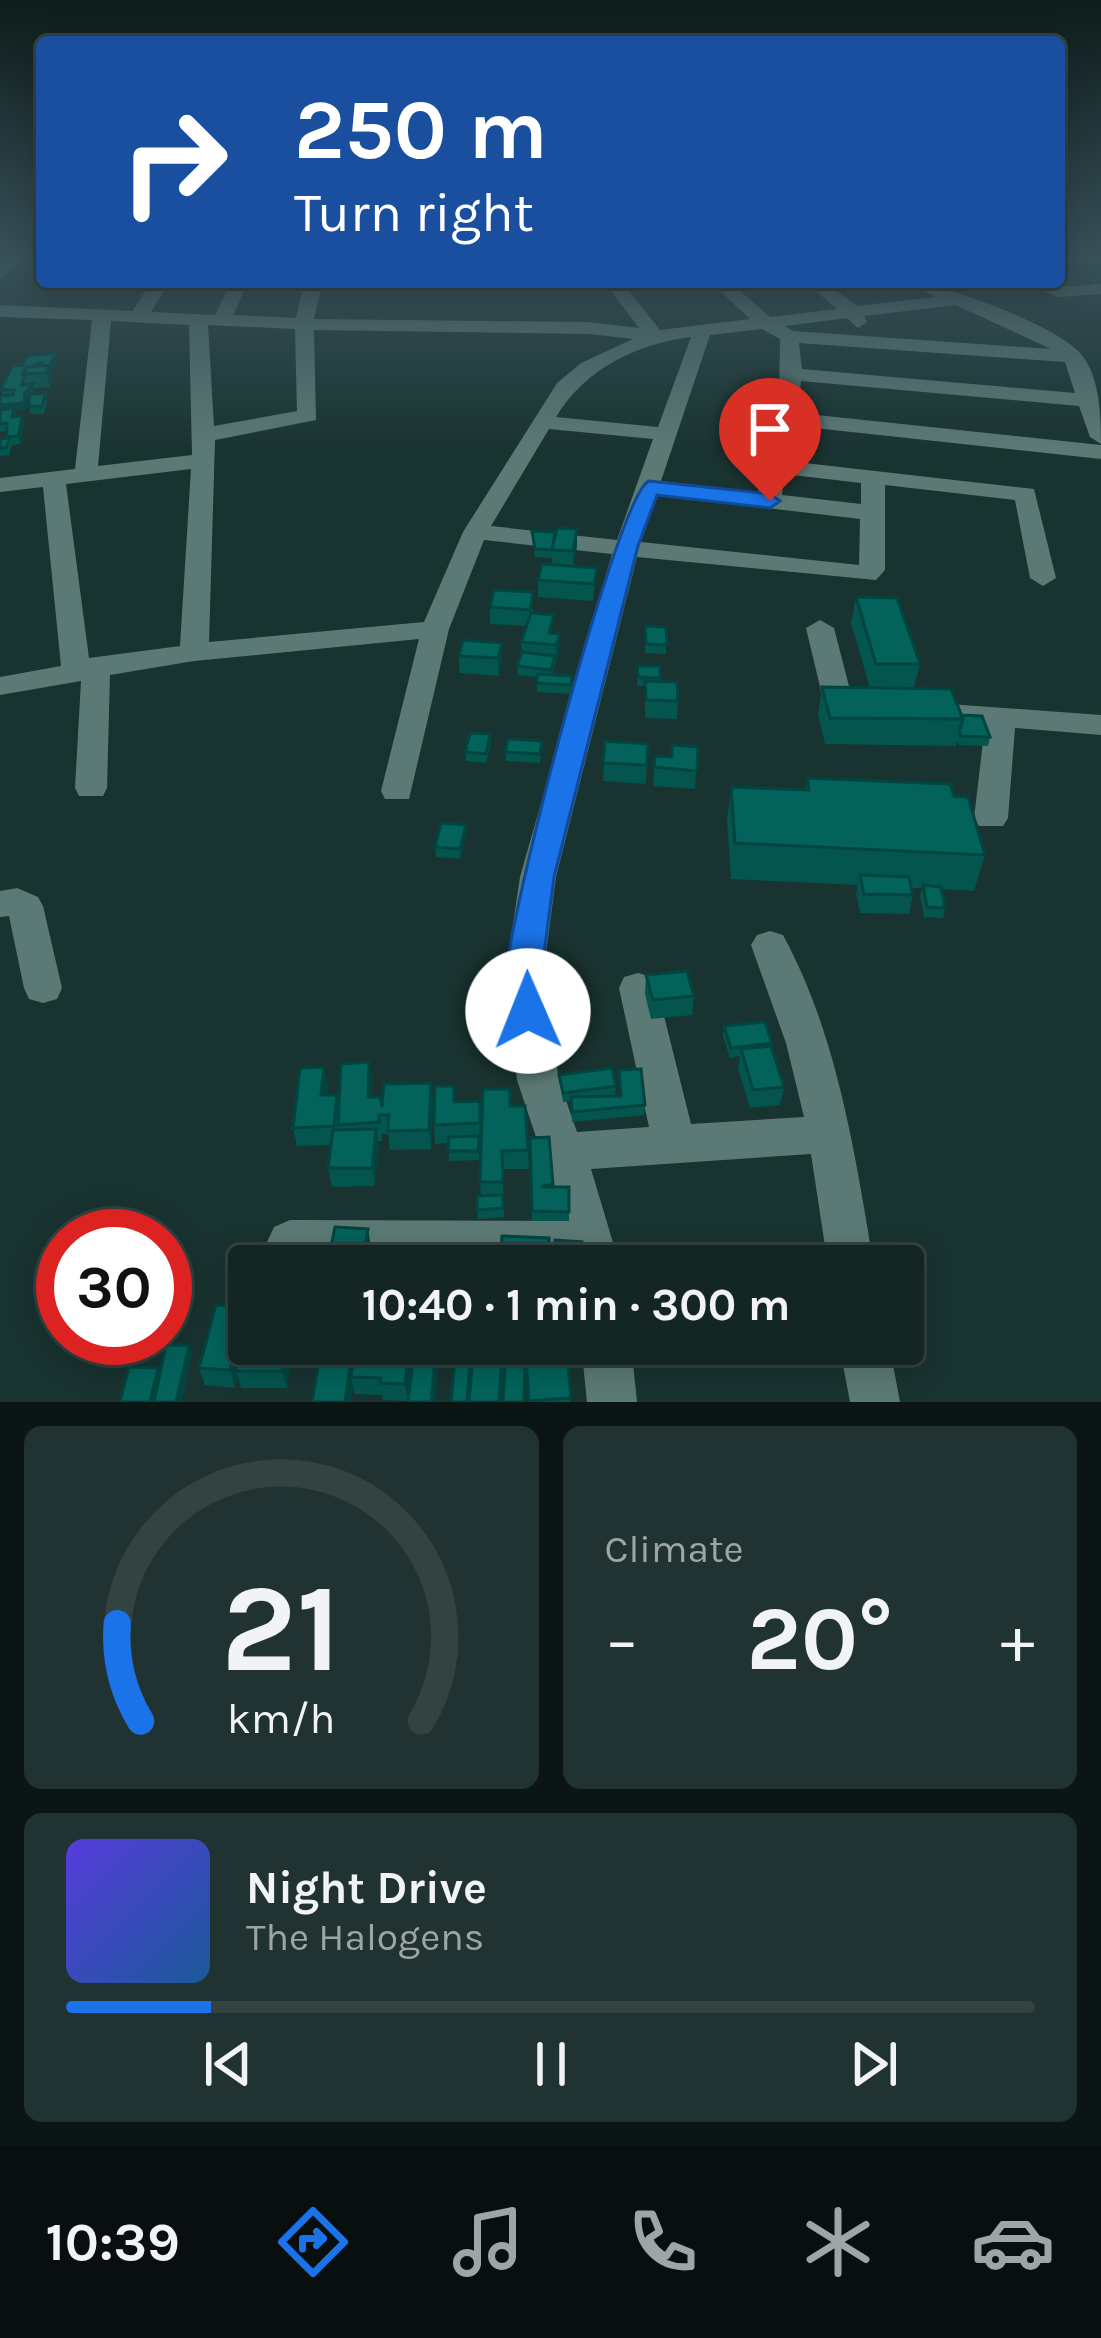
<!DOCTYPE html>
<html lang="en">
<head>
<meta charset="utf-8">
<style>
	body { margin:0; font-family:Karla,sans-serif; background:#203231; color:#f1f3f6; height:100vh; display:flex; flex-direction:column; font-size:45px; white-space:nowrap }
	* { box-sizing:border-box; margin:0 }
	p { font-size:39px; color:#9da5a6 }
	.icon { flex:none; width:66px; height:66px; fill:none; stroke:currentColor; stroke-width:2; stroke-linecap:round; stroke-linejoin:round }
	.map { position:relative; height:1402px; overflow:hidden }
	.details { display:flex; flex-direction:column; gap:24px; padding:24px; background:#0a1514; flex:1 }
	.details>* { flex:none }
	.top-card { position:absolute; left:36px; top:36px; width:1029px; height:252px; border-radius:12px; box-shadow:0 6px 30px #0003,0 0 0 3px #324341; background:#1a4fa0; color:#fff; overflow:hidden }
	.speed { position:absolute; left:36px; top:1209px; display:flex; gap:24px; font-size:60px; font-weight:700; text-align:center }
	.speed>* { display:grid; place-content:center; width:156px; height:156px; border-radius:50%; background:#132624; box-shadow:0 6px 30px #0003,0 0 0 3px #324341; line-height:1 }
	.speed .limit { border:18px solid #d22; background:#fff; color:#111 }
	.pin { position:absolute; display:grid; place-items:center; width:102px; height:102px; color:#fff; margin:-123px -51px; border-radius:50% 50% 50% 0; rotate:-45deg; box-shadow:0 0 12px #0007 }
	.pin .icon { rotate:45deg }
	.me { position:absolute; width:132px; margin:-66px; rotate:359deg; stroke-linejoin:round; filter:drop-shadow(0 0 9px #0008) }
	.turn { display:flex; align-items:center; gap:42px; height:252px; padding:0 60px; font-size:54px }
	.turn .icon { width:156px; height:156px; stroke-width:2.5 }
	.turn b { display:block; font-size:84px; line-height:102px }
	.big { font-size:90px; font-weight:700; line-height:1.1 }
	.details .tile { flex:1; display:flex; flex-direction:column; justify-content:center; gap:18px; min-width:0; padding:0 42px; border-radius:18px; background:#203231 }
	.details .dial { align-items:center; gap:0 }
	.dial svg { height:312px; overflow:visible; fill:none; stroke:#324341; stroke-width:7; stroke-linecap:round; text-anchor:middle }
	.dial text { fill:#f1f3f6; stroke:none }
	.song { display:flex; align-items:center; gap:36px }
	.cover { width:144px; height:144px; border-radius:18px; background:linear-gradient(135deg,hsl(250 70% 55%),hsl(210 70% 35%)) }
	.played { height:12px; border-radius:6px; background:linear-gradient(90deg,#1a73e8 15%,#324341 15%) }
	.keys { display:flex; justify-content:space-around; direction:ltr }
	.heat { display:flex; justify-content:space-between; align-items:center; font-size:66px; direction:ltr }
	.details .tiles { flex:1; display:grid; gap:24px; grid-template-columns:1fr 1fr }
	.tile:last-child { grid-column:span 2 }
	.trip { position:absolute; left:228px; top:1245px; width:696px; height:120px; border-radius:12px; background:#132624; box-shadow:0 6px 30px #0003,0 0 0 3px #324341; font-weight:700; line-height:120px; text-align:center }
	.tabs { display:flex; height:192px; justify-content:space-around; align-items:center; background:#080f0e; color:#9da5a6 }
	.tabs .icon { width:84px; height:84px }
	.tabs .current { color:#1a73e8 }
	.tabs b { font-size:54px; color:#f1f3f6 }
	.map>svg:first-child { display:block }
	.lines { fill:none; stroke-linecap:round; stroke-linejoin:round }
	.minor { fill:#5c7a75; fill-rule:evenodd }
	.wall { fill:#03554e }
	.shaded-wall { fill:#024540 }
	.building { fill:#03635b; stroke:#024540; stroke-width:3 }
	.route { fill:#1a73e8; stroke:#114b97; stroke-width:3 }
</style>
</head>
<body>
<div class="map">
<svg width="1101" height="1402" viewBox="0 0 1101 1402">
	<rect width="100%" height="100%" fill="#193330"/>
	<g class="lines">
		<!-- minor -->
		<path class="minor" d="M 6,257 L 23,257 L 0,280 L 0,264 Z
			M 151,282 L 169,282 L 151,312 L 215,315 L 231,282 L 249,282 L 233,315 L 296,318 L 304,282 L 364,282 L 355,287 L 321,288 L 314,319 L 589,322 L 639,328 L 604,282 L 622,282 L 660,330 L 750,319 L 710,282 L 730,282 L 770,317 L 837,309 L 805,282 L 825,282 L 857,306 L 936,297 L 907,282 C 941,282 1057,326 1080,353 C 1100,375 1101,416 1101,444 L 1090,437 L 1079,406 L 801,381 L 798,413 L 1101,445 L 1101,459 L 796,426 L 787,461 L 1034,489 L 1056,578 L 1043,586 L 1030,578 L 1015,500 L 885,485 L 885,570 L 876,580 L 637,557 L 556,877 L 543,977 L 559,1080 L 577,1132 L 649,1127 L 619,988 L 624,977 L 638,973 L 652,977 L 657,988 L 691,1124 L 804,1117 L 786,1043 L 751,945 L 757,935 L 770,931 L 783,935 C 838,1036 855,1155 874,1266 L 828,1266 L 811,1154 L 591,1169 L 620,1266 L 290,1264 L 274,1257 L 267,1242 L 274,1227 L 290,1220 L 564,1221 L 517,1080 L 505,977 L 520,877 L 612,554 L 484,540 L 449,629 L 409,799 L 385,799 L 381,791 L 419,639 L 194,661 L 110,675 L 107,788 L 103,796 L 79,796 L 75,788 L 81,681 L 0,695 L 0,677 L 61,666 L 43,487 L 0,492 L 0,478 L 75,469 L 92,320 L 0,317 L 0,305 L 133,311 ZM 956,305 L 1051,349 L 793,331 L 785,326 L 847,318 L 858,328 L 867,322 L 864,316 ZM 111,321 L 189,325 L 192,455 L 98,466 ZM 208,325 L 295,329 L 297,411 L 214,426 ZM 762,329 L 780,339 L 779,402 L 758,493 L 661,481 L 710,335 ZM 314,330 L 589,334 L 633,339 L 581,363 L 557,383 L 463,532 L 424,622 L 209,642 L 215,440 L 316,420 ZM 691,337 L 658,427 L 556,417 C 585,369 636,344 691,337 ZM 799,343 L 1065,362 L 1075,393 L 802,369 ZM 549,429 L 653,439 L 617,540 L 491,526 ZM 191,469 L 180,646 L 89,658 L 66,484 ZM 784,474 L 861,483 L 861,504 L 782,495 ZM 657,495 L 860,519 L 859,565 L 641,542 Z
			M 1020,282 L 1060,287 L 1101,284 L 1101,294 L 1059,297 Z
			M 820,620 L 834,628 L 850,690 L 878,700 L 882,707 L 878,714 L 856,714 L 822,695 L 806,628 Z
			M 921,702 L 1101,715 L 1101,735 L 1015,728 L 1008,818 L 1003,826 L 979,826 L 974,818 L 985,725 L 910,718 L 906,711 L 910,704 Z
			M 17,888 L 38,897 L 43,906 L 62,988 L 57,999 L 43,1003 L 29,999 L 24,988 L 9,916 L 0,917 L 0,891 Z
			M 581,1344 L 631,1344 L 637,1402 L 587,1402 Z
			M 839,1344 L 889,1344 L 900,1402 L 850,1402 Z"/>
	</g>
	<!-- wall -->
	<path class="wall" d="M 56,353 L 58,360 L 51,374 L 53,380 L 50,387 L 34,388 L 35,392 L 33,394 L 46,393 L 47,401 L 44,414 L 31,414 L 29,407 L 30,397 L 27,400 L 26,410 L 14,411 L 16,416 L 22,416 L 24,423 L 20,444 L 12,445 L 9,455 L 0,456 L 0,439 L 8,438 L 7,431 L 0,432 L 0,396 L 3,396 L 1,390 L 23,365 Z
		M 577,529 L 577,546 L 573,567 L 597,568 L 593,601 L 538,597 L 538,580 L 552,565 L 552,558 L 535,557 L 532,531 L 555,532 Z
		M 856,597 L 920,664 L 914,688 L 961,715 L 990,737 L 988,746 L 959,745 L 957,741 L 956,746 L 825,744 L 818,714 L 822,687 L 870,688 L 851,623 Z
		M 490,607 L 533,609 L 533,613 L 554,633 L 559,651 L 552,675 L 572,676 L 571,694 L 537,692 L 537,677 L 518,675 L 517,666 L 522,653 L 521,642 L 526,626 L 490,624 Z
		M 645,626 L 666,627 L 666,654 L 645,653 Z
		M 463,640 L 502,660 L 499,676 L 459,673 L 459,656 Z
		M 637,666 L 660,666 L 660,681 L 678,701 L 677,719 L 645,718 L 645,686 L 637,686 Z
		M 490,734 L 491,743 L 486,763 L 466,761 L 465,752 Z
		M 542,741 L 540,763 L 506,761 L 505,752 Z
		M 605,741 L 648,744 L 646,784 L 603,781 Z
		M 698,747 L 695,789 L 653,786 L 655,756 L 672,757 Z
		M 807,778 L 954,796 L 985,855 L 974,891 L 941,889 L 945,908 L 943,918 L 924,917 L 920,895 L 922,888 L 912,888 L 913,895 L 909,914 L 860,913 L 856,894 L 858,885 L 731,879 L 727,822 L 731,787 L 805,790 Z
		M 466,825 L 466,834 L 460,859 L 436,857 L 435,847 Z
		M 646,975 L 694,996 L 692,1015 L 651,1019 L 645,994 Z
		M 724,1026 L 772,1043 L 771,1048 L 784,1087 L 780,1105 L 750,1108 L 738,1068 L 740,1056 L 730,1058 L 723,1036 Z
		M 369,1062 L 372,1081 L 371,1097 L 382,1107 L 431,1083 L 433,1101 L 431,1149 L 390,1150 L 388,1134 L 382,1134 L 382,1141 L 378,1141 L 375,1186 L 332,1187 L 328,1168 L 331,1145 L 297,1146 L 293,1128 L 328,1086 L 327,1095 L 339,1105 Z
		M 619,1070 L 645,1105 L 644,1115 L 572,1122 L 571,1101 L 563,1102 L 559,1075 L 616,1086 L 615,1096 L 606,1097 L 620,1096 Z
		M 480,1101 L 479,1160 L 449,1161 L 449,1143 L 435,1144 L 434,1125 L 456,1102 Z
		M 510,1106 L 528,1150 L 529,1169 L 503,1169 L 504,1217 L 478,1219 L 477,1196 L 481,1196 L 480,1182 Z
		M 530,1138 L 553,1187 L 569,1187 L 569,1221 L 532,1221 Z
		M 246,1310 L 293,1344 L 287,1388 L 241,1388 L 238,1377 L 235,1388 L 205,1385 L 199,1368 Z
		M 322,1344 L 468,1344 L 467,1360 L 470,1361 L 471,1369 L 438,1366 L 435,1402 L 383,1400 L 382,1395 L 355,1394 L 353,1385 L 351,1402 L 312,1402 Z
		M 474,1344 L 523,1344 L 522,1367 L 503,1370 L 501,1402 L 469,1402 Z
		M 525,1344 L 566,1344 L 571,1402 L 528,1402 Z"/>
	<!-- shaded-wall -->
	<path class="shaded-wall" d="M 56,353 L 58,360 L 51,374 L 53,380 L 50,387 L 46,373 Z
		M 33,384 L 35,392 L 27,400 L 26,410 L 14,411 L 14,424 L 0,413 L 0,405 L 25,393 Z
		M 22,416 L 24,423 L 20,444 L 18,436 Z
		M 577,529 L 577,546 L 573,568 L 573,551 Z
		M 560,634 L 559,651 L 556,663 L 556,645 Z
		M 502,643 L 502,660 L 499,676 L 498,658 Z
		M 466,825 L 466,834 L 460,859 L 460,849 Z
		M 369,1062 L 372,1081 L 371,1116 L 368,1097 Z
		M 324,1067 L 328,1086 L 325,1114 L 321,1095 Z
		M 431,1083 L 433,1101 L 431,1149 L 429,1130 Z
		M 376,1129 L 379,1148 L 375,1186 L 372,1168 Z
		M 368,1229 L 371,1247 L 368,1266 L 362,1266 Z
		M 245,1307 L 249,1319 L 236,1371 L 238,1377 L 235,1388 L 230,1370 Z
		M 286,1344 L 293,1344 L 287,1388 L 282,1371 Z
		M 353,1344 L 359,1344 L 351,1377 L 353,1385 L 351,1402 L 345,1402 Z
		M 410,1344 L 414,1344 L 408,1401 L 405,1384 Z
		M 189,1345 L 192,1354 L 182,1402 L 176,1402 Z
		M 436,1348 L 438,1366 L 435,1402 L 431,1402 Z
		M 158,1368 L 161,1376 L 155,1402 L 150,1402 Z"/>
	<!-- building -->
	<path class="building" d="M 56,353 L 48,370 L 49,365 L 41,366 L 42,363 L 37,364 L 37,366 L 26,367 L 22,385 L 33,384 L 25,393 L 24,403 L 0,405 L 0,396 L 13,395 L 14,390 L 1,390 L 12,366 L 23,365 L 27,356 Z
		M 49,365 L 46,373 L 23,374 L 26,367 Z
		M 46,393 L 42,406 L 29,407 L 30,394 Z
		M 14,408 L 12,417 L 22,416 L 20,428 L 18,436 L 7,437 L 7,423 L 0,424 L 0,410 Z
		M 10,438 L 6,448 L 0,448 L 0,439 Z
		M 557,528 L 577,529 L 573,551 L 552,550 Z
		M 532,531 L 555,532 L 552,550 L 535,549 Z
		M 542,564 L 597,568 L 594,584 L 538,580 Z
		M 494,590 L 533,592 L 530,610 L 490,607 Z
		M 856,597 L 897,598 L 920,664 L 876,664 Z
		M 531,613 L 554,615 L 549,633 L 560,634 L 556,645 L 521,642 Z
		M 645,626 L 666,627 L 667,645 L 646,644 Z
		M 463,640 L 502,643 L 498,658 L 459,656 Z
		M 522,652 L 555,656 L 551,670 L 517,666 Z
		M 637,666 L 660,666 L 660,678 L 638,677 Z
		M 538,674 L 572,676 L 571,685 L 536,683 Z
		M 645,681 L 677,682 L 678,701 L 646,700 Z
		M 822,687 L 951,689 L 963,719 L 830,718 Z
		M 961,715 L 982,716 L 990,737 L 961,736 L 959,732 L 963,719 Z
		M 470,733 L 490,734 L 486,754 L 465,752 Z
		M 508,739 L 542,741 L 540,754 L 505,752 Z
		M 605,741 L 648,744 L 647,765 L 603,763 Z
		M 672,745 L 698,747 L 697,771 L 654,767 L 655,756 L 672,757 Z
		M 807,778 L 950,784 L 954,796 L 968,797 L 985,855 L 735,843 L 731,787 L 809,790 Z
		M 441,823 L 466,825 L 460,849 L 435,847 Z
		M 860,875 L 909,877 L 913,895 L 864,894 Z
		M 923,885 L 941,887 L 945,908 L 927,907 Z
		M 687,971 L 694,996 L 653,1000 L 646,975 Z
		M 765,1022 L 772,1043 L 731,1048 L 724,1026 Z
		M 771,1046 L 784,1087 L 753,1090 L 741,1049 Z
		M 369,1062 L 368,1097 L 380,1097 L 382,1107 L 384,1084 L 431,1083 L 429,1130 L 388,1131 L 389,1115 L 379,1115 L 379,1122 L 338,1125 L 341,1064 Z
		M 324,1067 L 321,1095 L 337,1095 L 334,1126 L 293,1128 L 300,1068 Z
		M 612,1068 L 616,1086 L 563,1093 L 559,1075 Z
		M 641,1069 L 645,1105 L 572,1112 L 571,1097 L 621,1096 L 619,1070 Z
		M 435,1086 L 454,1086 L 454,1102 L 480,1101 L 480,1123 L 434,1125 Z
		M 483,1089 L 510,1089 L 510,1106 L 525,1106 L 528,1150 L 502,1151 L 503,1182 L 480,1182 Z
		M 376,1129 L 372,1168 L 328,1168 L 333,1130 Z
		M 479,1136 L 478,1151 L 448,1151 L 449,1137 Z
		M 549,1137 L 553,1184 L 541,1187 L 569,1187 L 569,1212 L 532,1211 L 530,1138 Z
		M 503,1195 L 503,1208 L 477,1210 L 477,1196 Z
		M 335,1227 L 368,1229 L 362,1266 L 327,1266 Z
		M 502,1236 L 549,1238 L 550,1266 L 527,1266 L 526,1252 L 525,1266 L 500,1266 Z
		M 555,1240 L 582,1242 L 582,1266 L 554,1266 Z
		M 369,1257 L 392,1258 L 391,1266 L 368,1266 Z
		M 216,1305 L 245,1307 L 230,1370 L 199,1368 Z
		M 247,1308 L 249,1308 L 249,1344 L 286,1344 L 282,1371 L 236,1371 Z
		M 322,1344 L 353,1344 L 345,1402 L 312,1402 Z
		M 356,1344 L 410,1344 L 405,1384 L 380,1383 L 381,1378 L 351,1377 Z
		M 415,1344 L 465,1344 L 465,1349 L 436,1348 L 431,1402 L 408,1402 Z
		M 474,1344 L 522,1344 L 521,1353 L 502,1352 L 499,1402 L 469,1402 Z
		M 525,1344 L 566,1344 L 571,1398 L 529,1401 Z
		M 166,1345 L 189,1345 L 176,1402 L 154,1402 Z
		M 455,1360 L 470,1361 L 467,1402 L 451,1402 Z
		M 505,1366 L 525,1367 L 524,1402 L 503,1402 Z
		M 129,1367 L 158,1368 L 150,1402 L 120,1402 Z"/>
	<!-- sky -->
	<linearGradient id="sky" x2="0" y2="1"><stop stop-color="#0e1c1a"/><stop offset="0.57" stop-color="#385059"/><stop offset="1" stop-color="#385059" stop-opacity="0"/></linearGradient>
	<rect width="1101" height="453" fill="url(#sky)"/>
	<!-- route -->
	<path class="route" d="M 649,481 L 770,494 L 780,501 L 770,508 L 657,495 L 638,546 L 554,877 L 541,977 L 546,1011 L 541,1021 L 528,1026 L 516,1021 C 509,1009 506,992 506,977 C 507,922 618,492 649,481 Z"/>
</svg>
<div class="speed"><div class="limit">30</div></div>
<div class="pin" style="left:770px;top:501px;background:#d93025"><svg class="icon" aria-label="arrive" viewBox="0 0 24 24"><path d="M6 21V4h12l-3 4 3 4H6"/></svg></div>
<svg class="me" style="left:528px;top:1011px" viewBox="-20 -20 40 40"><circle r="19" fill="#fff"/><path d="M0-13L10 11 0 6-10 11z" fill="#1a73e8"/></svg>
<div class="trip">10:40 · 1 min · 300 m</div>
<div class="top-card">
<div class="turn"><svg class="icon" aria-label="right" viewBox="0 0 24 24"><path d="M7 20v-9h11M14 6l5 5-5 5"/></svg><div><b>250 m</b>Turn right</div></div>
</div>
</div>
<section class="details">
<div class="tiles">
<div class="tile dial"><svg viewBox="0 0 100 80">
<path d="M14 69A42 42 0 1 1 86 69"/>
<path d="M14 69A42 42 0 0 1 8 44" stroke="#1a73e8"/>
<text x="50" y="56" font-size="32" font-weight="700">21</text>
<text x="50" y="72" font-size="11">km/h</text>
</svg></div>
<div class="tile"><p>Climate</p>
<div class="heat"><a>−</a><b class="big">20°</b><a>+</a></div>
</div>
<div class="tile">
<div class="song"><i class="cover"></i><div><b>Night Drive</b><p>The Halogens</p></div></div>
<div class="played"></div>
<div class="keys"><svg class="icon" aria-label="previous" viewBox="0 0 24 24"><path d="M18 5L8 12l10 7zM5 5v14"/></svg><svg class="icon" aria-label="pause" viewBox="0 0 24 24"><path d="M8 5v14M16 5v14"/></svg><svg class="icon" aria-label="next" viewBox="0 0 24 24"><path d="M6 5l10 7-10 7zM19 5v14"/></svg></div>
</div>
</div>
</section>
<nav class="tabs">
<b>10:39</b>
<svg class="icon current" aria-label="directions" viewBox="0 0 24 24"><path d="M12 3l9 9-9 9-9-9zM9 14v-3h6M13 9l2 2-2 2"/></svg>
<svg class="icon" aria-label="music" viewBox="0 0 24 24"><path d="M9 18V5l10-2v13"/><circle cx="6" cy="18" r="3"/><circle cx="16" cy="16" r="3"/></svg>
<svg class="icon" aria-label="phone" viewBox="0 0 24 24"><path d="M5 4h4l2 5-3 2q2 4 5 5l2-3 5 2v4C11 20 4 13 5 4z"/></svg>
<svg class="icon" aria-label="climate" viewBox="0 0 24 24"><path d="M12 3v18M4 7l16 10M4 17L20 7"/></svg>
<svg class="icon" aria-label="car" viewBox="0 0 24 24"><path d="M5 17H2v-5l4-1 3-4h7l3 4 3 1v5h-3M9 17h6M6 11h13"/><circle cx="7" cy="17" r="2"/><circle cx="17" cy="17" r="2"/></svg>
</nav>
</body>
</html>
